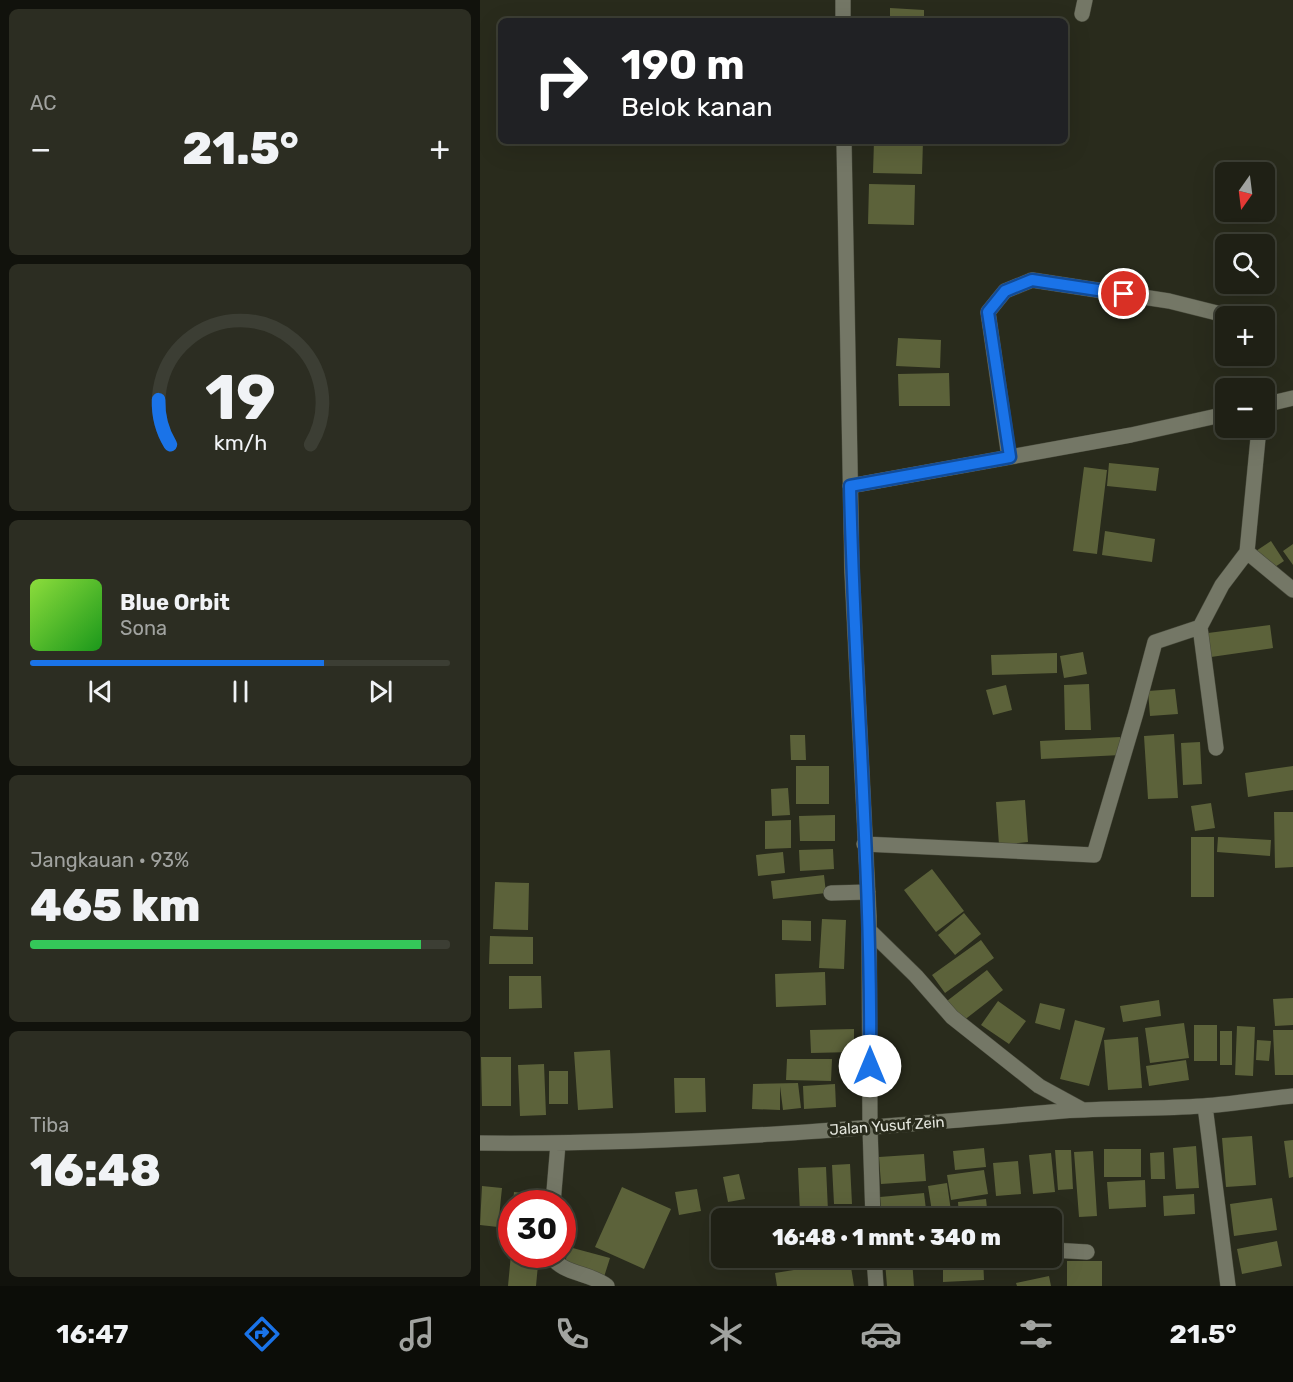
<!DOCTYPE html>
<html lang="id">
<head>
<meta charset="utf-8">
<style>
	body { margin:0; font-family:Rubik,sans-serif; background:#2c2d22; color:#f1f3f6; height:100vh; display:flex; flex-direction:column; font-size:22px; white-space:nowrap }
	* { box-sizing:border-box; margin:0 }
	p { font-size:20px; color:#a1a3a0 }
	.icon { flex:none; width:33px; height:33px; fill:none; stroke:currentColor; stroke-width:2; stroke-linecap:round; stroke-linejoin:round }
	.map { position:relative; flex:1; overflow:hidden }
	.drawer { display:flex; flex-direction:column; gap:9px; padding:9px; background:#11120c; width:480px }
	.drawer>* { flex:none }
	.top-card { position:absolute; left:18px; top:18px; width:570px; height:126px; border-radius:9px; box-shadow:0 6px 24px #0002,0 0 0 2px #3c3e34; background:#202124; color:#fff; overflow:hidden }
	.needle { width:39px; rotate:194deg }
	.fabs { position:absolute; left:735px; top:162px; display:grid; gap:12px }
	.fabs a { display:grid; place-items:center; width:60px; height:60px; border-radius:9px; background:#1f2015; box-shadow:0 6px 24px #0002,0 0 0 2px #3c3e34; font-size:30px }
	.speed { position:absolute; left:18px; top:1190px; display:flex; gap:12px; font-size:30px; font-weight:700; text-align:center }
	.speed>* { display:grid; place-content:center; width:78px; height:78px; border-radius:50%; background:#1f2015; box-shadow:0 6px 24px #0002,0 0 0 2px #3c3e34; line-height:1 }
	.speed .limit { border:9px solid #d22; background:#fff; color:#111 }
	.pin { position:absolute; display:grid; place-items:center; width:51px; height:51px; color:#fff; margin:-26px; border:3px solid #fff; border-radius:50%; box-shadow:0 2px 6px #0007 }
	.me { position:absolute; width:66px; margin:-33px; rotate:0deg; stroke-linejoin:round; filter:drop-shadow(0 0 4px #0008) }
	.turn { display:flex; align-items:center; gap:21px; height:126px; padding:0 24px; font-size:27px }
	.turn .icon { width:78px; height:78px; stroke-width:2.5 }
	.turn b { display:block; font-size:42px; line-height:51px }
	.big { font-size:45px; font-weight:800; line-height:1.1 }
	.drawer .card { flex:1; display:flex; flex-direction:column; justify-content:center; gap:9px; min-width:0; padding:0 21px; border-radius:9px; background:#2c2d22 }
	.drawer .dial { align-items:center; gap:0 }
	.dial svg { height:156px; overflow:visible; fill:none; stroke:#3c3e34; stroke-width:7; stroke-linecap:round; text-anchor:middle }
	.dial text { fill:#f1f3f6; stroke:none }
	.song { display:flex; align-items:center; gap:18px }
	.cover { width:72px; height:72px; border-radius:9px; background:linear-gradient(135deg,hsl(90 70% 55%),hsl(120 70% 35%)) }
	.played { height:6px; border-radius:3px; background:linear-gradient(90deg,#1a73e8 70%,#3c3e34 70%) }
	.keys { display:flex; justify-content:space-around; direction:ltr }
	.heat { display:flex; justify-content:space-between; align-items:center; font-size:33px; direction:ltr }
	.charge { height:9px; border-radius:4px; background:linear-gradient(90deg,#34c759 93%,#3c3e34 0) }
	.trip { position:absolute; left:231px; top:1208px; width:351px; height:60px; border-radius:9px; background:#1f2015; box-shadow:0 6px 24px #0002,0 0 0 2px #3c3e34; font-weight:800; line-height:60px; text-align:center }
	.tab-bar { display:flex; height:96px; justify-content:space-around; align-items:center; background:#0c0d08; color:#a1a3a0 }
	.tab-bar .icon { width:42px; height:42px }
	.tab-bar .current { color:#1a73e8 }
	.tab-bar b { font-size:27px; color:#f1f3f6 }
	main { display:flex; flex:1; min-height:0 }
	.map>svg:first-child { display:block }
	.building { fill:#5c623a }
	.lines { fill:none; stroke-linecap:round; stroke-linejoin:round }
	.minor-casing { stroke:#47493b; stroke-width:16 }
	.minor { stroke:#747766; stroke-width:15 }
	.route-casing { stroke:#114b97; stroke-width:15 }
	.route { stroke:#1a73e8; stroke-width:10 }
	.labels { text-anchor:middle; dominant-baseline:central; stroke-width:6; stroke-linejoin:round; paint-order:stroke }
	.street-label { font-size:15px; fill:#e4e6dd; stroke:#292b1c }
</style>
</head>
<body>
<main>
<section class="drawer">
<div class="card"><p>AC</p>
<div class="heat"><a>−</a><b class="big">21.5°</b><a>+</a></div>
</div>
<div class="card dial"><svg viewBox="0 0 100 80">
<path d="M14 69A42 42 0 1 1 86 69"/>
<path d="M14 69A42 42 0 0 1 8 46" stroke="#1a73e8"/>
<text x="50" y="56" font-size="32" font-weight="700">19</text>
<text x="50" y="72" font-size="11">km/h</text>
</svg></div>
<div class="card">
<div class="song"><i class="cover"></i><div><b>Blue Orbit</b><p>Sona</p></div></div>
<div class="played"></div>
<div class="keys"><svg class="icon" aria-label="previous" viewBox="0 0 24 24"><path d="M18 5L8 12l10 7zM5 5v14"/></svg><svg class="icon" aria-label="pause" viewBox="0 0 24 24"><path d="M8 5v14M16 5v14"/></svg><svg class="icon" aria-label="next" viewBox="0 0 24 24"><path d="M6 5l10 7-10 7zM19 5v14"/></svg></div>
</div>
<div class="card"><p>Jangkauan · 93%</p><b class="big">465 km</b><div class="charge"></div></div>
<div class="card"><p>Tiba</p><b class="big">16:48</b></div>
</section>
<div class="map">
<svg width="813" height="1286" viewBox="0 0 813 1286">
	<rect width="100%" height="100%" fill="#292b1c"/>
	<!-- building -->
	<path class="building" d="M 410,8 L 444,10 L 444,21 L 410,21 Z
		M 394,141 L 443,141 L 442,174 L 393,173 Z
		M 389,184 L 435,185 L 434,225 L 388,224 Z
		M 418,338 L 461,340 L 460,368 L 416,366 Z
		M 469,373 L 470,406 L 419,406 L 418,374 Z
		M 629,463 L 679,468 L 676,491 L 627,486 Z
		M 604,467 L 627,470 L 617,554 L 593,551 Z
		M 625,531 L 675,539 L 672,562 L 622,555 Z
		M 791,541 L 804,561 L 789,571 L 776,551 Z
		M 813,544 L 813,565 L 803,551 Z
		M 790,625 L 793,648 L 731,657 L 728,633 Z
		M 603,652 L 607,674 L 584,678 L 580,656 Z
		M 577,653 L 577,673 L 512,675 L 511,655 Z
		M 609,684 L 611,730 L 585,730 L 584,685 Z
		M 526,685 L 532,710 L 513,715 L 506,690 Z
		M 695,689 L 698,714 L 670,716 L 668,691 Z
		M 694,734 L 698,798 L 668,799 L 664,736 Z
		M 310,735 L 325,735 L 326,760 L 311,760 Z
		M 640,737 L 641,755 L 561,759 L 560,741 Z
		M 720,742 L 722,784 L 703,785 L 701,743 Z
		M 316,766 L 349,766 L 349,804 L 316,804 Z
		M 813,766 L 813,790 L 768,797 L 765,773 Z
		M 308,788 L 310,815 L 292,816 L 291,789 Z
		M 545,800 L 548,842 L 519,845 L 516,802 Z
		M 731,803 L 735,828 L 715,831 L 711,806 Z
		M 794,812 L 813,812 L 813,867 L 795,868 Z
		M 355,815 L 355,841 L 320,841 L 319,816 Z
		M 311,820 L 311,848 L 285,849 L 285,821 Z
		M 711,837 L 734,837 L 734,897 L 711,897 Z
		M 738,837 L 791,840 L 790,856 L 737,852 Z
		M 353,849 L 354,869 L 320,871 L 319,850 Z
		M 303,852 L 305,873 L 278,876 L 276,855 Z
		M 452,869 L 484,911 L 456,932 L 424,890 Z
		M 344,875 L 346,893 L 293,899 L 291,881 Z
		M 15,882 L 49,883 L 48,930 L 13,929 Z
		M 484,913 L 501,934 L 475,955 L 458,935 Z
		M 342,919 L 366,920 L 364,969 L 339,968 Z
		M 302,920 L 331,921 L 331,941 L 302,940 Z
		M 10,936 L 53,937 L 53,964 L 9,964 Z
		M 501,940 L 514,958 L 465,993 L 452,975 Z
		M 507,970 L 523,990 L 483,1021 L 467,1001 Z
		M 345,972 L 346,1005 L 296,1007 L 295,974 Z
		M 29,976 L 61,976 L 62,1008 L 29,1009 Z
		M 813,998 L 813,1025 L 795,1026 L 793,999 Z
		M 679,1000 L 681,1016 L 643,1022 L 640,1006 Z
		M 518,1001 L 546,1021 L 529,1044 L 501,1025 Z
		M 560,1003 L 585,1009 L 580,1030 L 555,1023 Z
		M 595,1020 L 625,1028 L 609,1086 L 580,1079 Z
		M 704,1023 L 709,1058 L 670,1063 L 665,1028 Z
		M 714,1025 L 737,1025 L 737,1061 L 714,1061 Z
		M 757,1026 L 775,1027 L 773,1076 L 755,1075 Z
		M 374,1029 L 374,1052 L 331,1053 L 330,1030 Z
		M 793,1030 L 813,1030 L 813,1075 L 795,1075 Z
		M 740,1031 L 752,1031 L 752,1065 L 740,1065 Z
		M 658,1037 L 662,1088 L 628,1090 L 624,1040 Z
		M 777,1040 L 791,1041 L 789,1061 L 776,1060 Z
		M 130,1050 L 133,1108 L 98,1110 L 94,1052 Z
		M 1,1057 L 31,1057 L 31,1106 L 2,1106 Z
		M 307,1059 L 352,1059 L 351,1081 L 306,1080 Z
		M 706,1060 L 709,1080 L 669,1086 L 666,1066 Z
		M 64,1064 L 66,1115 L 40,1116 L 38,1065 Z
		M 69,1071 L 88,1071 L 88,1104 L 69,1104 Z
		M 194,1078 L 225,1078 L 226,1112 L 195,1113 Z
		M 318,1083 L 321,1108 L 303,1110 L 300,1086 L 300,1110 L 272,1109 L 273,1084 Z
		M 355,1084 L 356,1107 L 324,1109 L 323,1086 Z
		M 772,1136 L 776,1185 L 746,1187 L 742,1138 Z
		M 813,1140 L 813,1177 L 809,1178 L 804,1141 Z
		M 716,1146 L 719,1188 L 696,1189 L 693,1148 Z
		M 504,1148 L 506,1167 L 475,1170 L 473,1151 Z
		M 624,1149 L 661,1149 L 661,1177 L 624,1177 Z
		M 575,1150 L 591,1150 L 593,1189 L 578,1190 Z
		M 613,1151 L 617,1216 L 599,1217 L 594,1152 Z
		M 684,1152 L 685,1179 L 671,1179 L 670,1153 Z
		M 571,1153 L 575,1192 L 553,1194 L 549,1155 Z
		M 444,1154 L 446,1181 L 401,1184 L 399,1157 Z
		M 538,1161 L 541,1194 L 516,1196 L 513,1163 Z
		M 370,1164 L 372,1204 L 354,1204 L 352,1165 Z
		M 346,1167 L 348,1211 L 320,1213 L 318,1168 Z
		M 504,1170 L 508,1194 L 471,1200 L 467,1175 Z
		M 259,1174 L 265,1199 L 248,1202 L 243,1177 Z
		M 665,1180 L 666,1207 L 629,1209 L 627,1182 Z
		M 467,1183 L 472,1218 L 453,1218 L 448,1186 Z
		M 2,1186 L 22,1188 L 18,1227 L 0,1225 Z
		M 142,1187 L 191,1209 L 164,1269 L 115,1247 Z
		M 217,1189 L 221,1211 L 199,1215 L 195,1192 Z
		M 34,1192 L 62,1195 L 61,1203 L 33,1203 Z
		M 444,1193 L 447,1218 L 402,1218 L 400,1197 Z
		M 714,1194 L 715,1214 L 684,1216 L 683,1196 Z
		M 792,1198 L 797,1230 L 754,1236 L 750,1204 Z
		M 506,1199 L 508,1218 L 479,1218 L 478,1202 Z
		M 548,1215 L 579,1215 L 578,1236 L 572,1236 L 572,1218 L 548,1218 Z
		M 797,1241 L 802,1266 L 762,1274 L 757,1249 Z
		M 89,1247 L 130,1258 L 124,1277 L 84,1266 Z
		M 31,1254 L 59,1254 L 56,1286 L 28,1286 Z
		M 463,1257 L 503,1257 L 504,1280 L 463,1282 Z
		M 432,1260 L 434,1286 L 407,1286 L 405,1262 Z
		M 370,1261 L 374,1286 L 297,1286 L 295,1273 Z
		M 587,1261 L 622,1261 L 622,1286 L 587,1286 Z
		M 569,1276 L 571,1286 L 537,1286 L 536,1283 Z"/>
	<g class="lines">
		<!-- minor casing -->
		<g class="minor-casing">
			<path id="minor" d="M 363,0 L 363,21
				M 602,14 L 605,0
				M 364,141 L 372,572 L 389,916 L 390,1128 L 393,1218
				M 784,334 L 787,335
				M 784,405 L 813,398
				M 529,457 L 508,312 L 525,291 L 552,280 L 689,301 L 749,316
				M 370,486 L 651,435 L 746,414
				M 767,552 L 813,590
				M 736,748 L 720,627 L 742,585 L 767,552 L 779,428
				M 384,844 L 614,855 L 656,713 L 675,642 L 720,627
				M 351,893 L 388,892
				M 390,931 L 436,976 L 472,1017 L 559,1086 L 603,1110
				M 725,1106 L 748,1286
				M 0,1143 C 195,1145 389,1128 583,1111 C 629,1108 676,1109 723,1106 C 753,1104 783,1099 813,1096
				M 73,1203 L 78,1144
				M 572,1250 L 607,1252
				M 70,1254 C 81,1275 110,1272 127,1286
				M 394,1257 L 396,1286"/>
		</g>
		<!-- minor -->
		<use href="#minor" class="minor"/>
	</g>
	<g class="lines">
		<!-- route casing -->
		<g class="route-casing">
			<path id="route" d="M 390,1066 C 392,872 374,679 370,486 L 530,457 L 508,312 L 525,291 L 552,280 L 644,294"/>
		</g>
		<!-- route -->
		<use href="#route" class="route"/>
	</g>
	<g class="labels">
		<!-- street labels -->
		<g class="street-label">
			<text transform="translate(407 1126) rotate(-4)">Jalan Yusuf Zein</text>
		</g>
	</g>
</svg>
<div class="fabs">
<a><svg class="needle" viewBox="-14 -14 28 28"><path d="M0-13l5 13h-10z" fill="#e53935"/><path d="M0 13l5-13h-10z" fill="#a1a3a0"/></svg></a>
<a><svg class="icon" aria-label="search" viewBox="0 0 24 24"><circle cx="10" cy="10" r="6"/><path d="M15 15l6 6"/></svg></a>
<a>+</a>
<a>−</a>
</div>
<div class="speed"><div class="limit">30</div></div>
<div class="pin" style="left:644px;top:294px;background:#d93025"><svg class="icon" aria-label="arrive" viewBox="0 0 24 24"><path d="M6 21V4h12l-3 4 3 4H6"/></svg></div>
<svg class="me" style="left:390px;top:1066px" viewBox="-20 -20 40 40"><circle r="19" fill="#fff"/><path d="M0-13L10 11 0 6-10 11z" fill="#1a73e8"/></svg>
<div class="trip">16:48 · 1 mnt · 340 m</div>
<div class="top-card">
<div class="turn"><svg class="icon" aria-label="right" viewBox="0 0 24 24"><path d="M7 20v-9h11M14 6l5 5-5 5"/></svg><div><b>190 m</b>Belok kanan</div></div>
</div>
</div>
</main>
<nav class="tab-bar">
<b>16:47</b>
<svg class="icon current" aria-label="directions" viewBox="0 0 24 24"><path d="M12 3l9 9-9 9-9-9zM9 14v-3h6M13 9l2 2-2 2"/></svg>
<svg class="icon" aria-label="music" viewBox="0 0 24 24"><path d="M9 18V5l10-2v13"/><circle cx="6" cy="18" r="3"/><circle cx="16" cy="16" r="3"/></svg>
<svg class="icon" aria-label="phone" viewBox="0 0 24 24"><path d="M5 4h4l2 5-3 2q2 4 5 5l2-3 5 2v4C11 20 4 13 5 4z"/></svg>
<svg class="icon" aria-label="climate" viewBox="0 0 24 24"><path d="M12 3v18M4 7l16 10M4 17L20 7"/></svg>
<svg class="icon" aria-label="car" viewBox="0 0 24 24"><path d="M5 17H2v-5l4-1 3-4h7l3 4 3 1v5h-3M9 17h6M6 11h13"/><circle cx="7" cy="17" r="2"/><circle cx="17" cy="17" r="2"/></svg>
<svg class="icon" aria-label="filters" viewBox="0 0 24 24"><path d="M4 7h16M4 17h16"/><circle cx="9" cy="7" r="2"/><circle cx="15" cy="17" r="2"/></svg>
<b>21.5°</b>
</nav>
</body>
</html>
